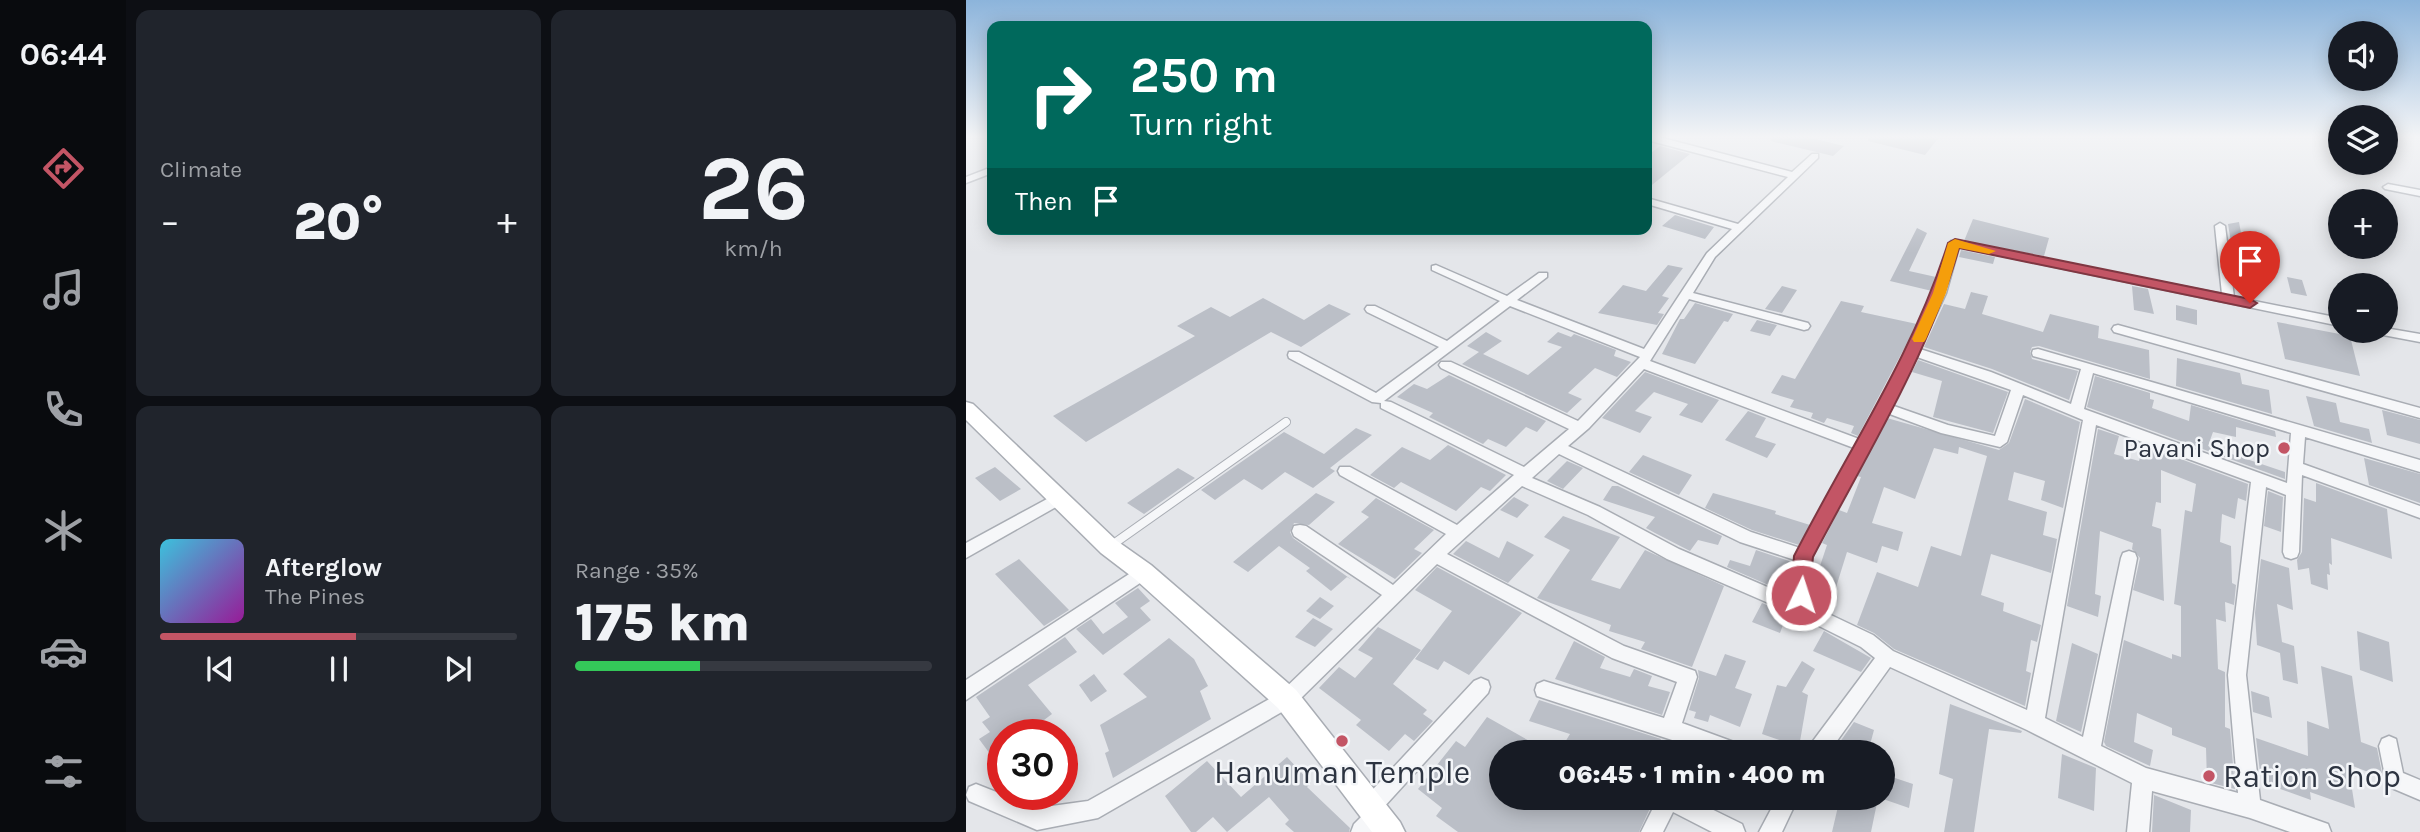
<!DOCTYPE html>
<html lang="en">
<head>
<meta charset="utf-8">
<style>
	body { margin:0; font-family:Karla,sans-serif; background:#20242c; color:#f1f3f6; height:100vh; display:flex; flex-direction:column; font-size:26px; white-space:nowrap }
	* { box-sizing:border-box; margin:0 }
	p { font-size:23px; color:#9ea1a6 }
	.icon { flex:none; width:38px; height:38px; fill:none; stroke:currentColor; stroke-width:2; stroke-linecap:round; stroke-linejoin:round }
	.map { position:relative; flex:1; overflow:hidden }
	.details { display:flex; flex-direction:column; gap:10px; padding:10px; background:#0d0f14; width:840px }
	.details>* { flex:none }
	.hud { position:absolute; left:21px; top:21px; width:665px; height:214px; border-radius:14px; box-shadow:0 4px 18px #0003; background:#00695c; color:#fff; overflow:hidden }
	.buttons { position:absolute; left:1362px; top:21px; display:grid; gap:14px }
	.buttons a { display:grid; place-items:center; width:70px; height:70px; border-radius:50%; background:#171b24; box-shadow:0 4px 18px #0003; font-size:35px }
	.speed { position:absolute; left:21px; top:719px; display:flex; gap:14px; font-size:35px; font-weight:700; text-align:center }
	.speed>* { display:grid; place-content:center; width:91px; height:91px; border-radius:50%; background:#171b24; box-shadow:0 4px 18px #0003; line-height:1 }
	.speed .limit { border:10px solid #d22; background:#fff; color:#111 }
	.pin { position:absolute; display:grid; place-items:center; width:60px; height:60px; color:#fff; margin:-72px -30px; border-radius:50% 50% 50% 0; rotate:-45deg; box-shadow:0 0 7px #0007 }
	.pin .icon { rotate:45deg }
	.me { position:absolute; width:77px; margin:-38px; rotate:4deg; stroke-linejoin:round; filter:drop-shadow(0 0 5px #0008) }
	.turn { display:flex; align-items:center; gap:24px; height:147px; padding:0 28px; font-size:32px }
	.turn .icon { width:91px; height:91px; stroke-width:2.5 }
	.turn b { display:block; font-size:49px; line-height:60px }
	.then { display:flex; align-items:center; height:66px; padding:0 28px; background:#0003; gap:14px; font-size:26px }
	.big { font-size:52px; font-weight:800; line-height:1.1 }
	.details .widget { flex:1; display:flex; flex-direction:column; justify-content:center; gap:10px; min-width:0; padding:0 24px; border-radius:14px; background:#20242c }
	.details .dial { align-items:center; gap:0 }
	.dial b { font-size:91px; line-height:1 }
	.song { display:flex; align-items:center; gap:21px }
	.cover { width:84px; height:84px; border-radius:10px; background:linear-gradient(135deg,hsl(190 70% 55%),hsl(300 70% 35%)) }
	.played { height:7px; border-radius:4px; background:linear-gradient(90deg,#c35565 55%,#363941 55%) }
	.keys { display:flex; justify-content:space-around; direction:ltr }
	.heat { display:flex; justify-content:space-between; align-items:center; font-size:38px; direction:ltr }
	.charge { height:10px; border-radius:5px; background:linear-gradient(90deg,#34c759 35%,#363941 0) }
	.details .tiles { flex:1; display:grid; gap:10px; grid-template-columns:repeat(2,1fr) }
	.trip { position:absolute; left:523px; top:740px; width:406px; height:70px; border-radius:35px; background:#171b24; box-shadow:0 4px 18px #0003; font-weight:800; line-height:70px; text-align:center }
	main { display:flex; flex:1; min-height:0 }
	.menu { display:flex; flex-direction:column; width:126px; justify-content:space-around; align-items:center; background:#090b0e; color:#9ea1a6 }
	.menu .icon { width:49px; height:49px }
	.menu .active { color:#c35565 }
	.menu b { font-size:32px; color:#f1f3f6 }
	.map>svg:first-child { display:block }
	.building { fill:#bbbfc7 }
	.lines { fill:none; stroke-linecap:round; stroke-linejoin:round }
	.service-casing { stroke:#a9adb4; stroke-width:10 }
	.minor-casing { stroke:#a9adb4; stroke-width:3 }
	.secondary-casing { stroke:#a9adb4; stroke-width:3 }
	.service { stroke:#f6f7f9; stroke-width:8 }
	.minor { fill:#f6f7f9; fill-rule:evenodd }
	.secondary { fill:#fff; fill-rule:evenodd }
	.route { fill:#c35565; stroke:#7f3742; stroke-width:2 }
	.slow { fill:#f59e0b }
	.poi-dot { fill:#c35565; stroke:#f3f5f8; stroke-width:2.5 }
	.labels { text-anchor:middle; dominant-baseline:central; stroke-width:5; stroke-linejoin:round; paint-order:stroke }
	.poi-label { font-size:26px; fill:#2d3441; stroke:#f3f5f8; text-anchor:end }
	.near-poi-label { font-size:32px; fill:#2d3441; stroke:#f3f5f8 }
</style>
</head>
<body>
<main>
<nav class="menu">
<b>06:44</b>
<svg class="icon active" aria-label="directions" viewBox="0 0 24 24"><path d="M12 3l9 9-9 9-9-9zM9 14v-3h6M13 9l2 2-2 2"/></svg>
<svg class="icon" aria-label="music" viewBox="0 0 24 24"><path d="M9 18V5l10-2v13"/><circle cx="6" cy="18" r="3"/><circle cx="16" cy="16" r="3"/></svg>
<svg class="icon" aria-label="phone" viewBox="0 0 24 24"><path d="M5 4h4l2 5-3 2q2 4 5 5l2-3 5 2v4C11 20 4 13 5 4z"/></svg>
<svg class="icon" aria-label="climate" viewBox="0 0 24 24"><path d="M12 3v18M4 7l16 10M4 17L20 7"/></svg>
<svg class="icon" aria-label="car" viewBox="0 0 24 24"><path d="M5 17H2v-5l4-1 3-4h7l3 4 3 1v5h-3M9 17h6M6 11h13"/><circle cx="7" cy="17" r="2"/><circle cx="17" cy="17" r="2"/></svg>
<svg class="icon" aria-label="filters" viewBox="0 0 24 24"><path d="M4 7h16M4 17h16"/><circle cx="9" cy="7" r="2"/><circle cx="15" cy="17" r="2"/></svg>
</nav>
<section class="details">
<div class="tiles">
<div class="widget"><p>Climate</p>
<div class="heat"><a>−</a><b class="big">20°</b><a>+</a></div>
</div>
<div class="widget dial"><b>26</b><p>km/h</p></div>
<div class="widget">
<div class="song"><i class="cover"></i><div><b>Afterglow</b><p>The Pines</p></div></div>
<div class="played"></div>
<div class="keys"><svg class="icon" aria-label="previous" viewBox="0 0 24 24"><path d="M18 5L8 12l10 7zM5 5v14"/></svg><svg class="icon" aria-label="pause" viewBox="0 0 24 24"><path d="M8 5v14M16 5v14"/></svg><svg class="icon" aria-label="next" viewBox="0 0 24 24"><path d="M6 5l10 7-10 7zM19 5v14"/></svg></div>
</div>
<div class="widget"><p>Range · 35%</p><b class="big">175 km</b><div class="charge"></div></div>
</div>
</section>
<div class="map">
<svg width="1454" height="832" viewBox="0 0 1454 832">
	<rect width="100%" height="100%" fill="#e4e6ea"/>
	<!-- building -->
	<path class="building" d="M 806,136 L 837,136 L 878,146 L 867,156 L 805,141 Z
		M 903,136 L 974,136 L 959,155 L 902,141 Z
		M 694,146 L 724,154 L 681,189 L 681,156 Z
		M 709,215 L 748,227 L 739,239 L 696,226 Z
		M 1007,219 L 1083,238 L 1078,256 L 998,241 Z
		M 1273,222 L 1285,287 L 1272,285 L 1262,224 Z
		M 951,228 L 961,233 L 943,271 L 970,277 L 966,291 L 924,281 Z
		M 995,250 L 1029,257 L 1027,264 L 993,257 Z
		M 702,265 L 717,268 L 696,296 L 703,298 L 692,313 L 698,314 L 691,325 L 632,313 L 657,285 L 680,291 Z
		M 1321,277 L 1336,280 L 1341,296 L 1325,293 Z
		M 816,286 L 831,290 L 816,313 L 799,309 Z
		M 1166,286 L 1182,289 L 1188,314 L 1168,310 Z
		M 1005,292 L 1022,296 L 1016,314 L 1077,332 L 1084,314 L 1133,326 L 1132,338 L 1183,350 L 1184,379 L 1073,346 L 1066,347 L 1064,352 L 1066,359 L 1112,371 L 1103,400 L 1026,369 L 958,347 L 978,304 L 999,309 Z
		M 297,298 L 338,320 L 363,304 L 385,314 L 335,347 L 305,332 L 120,442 L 87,416 L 229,336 L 211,326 L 245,307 L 264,317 Z
		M 875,301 L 898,306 L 895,312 L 951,324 L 892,436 L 885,433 L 888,426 L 861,418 L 858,423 L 845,418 L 847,413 L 824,407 L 828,400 L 805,393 L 816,375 L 829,379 Z
		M 729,303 L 767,314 L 762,322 L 758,321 L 729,364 L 696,354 L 714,319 L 718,319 Z
		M 1210,305 L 1231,310 L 1231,325 L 1210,320 Z
		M 791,320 L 811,325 L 804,336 L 784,331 Z
		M 1311,322 L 1384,336 L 1394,376 L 1319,359 Z
		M 520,332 L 536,341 L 517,354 L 562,375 L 596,347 L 581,342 L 592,332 L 605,337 L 608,334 L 650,350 L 648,356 L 665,362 L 651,377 L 629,368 L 602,393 L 616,399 L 601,413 L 496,364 L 513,352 L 501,346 Z
		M 1211,358 L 1274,373 L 1276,384 L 1303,390 L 1306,414 L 1210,386 Z
		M 952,360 L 1042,392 L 1027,433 L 967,417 L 976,381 L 946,372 Z
		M 679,372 L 753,400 L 736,423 L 713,415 L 722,404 L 688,392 L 669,411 L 686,417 L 674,433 L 636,418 Z
		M 483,375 L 580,421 L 571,432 L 560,427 L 540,447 L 522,439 L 517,444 L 463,417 L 467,413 L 431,397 L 448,384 L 461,389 Z
		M 1129,376 L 1184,393 L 1184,399 L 1188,400 L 1186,408 L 1223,421 L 1225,405 L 1309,431 L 1310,437 L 1270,427 L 1270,437 L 1247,432 L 1242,446 L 1319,472 L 1319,479 L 1121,407 Z
		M 1340,396 L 1370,403 L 1374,422 L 1403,429 L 1406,443 L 1348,426 Z
		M 1059,399 L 1114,422 L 1097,508 L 1075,500 L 1079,481 L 1048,472 L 1042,500 L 1081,512 L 1077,535 L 1091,539 L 1085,573 L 1025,554 L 1015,595 L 1038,603 L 1037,611 L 1075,625 L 1071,642 L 1065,640 L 1060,671 L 1065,673 L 1059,706 L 928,649 L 908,633 L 891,625 L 911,572 L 952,587 L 965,546 L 995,556 L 1021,456 L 993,447 L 992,454 L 968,448 L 949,499 L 918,487 L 906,523 L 937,532 L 932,551 L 916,546 L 911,563 L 881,552 L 866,600 L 847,593 L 848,571 L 852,572 L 861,545 L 856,543 L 873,510 L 881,513 L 895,477 L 891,476 L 921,418 L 1033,450 L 1043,443 Z
		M 1416,410 L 1454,420 L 1454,444 L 1421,435 Z
		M 782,411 L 800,418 L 789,437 L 810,444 L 801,458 L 759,440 Z
		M 390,428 L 406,435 L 364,468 L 369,471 L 347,488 L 319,472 L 296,490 L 278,479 L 249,500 L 235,490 L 318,432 L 358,454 Z
		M 1132,429 L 1153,436 L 1148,454 L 1173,461 L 1177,445 L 1282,484 L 1280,501 L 1272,498 L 1269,519 L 1256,514 L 1254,542 L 1265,546 L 1266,583 L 1270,585 L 1268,605 L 1259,602 L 1260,622 L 1250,619 L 1252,669 L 1259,672 L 1259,727 L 1264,729 L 1269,789 L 1241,782 L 1240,748 L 1206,735 L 1206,728 L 1171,713 L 1168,742 L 1187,750 L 1184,766 L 1140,746 L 1138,742 L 1158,640 L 1206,659 L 1206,654 L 1215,657 L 1215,606 L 1208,604 L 1219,510 L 1226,512 L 1230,484 L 1195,470 L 1195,503 L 1190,502 L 1186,526 L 1195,529 L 1198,601 L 1167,590 L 1174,558 L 1166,549 L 1167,543 L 1134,531 L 1129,594 L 1135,596 L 1132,617 L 1101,606 Z
		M 482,445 L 540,475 L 524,491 L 515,487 L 490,511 L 435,482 L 428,488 L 404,475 L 436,447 L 464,460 Z
		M 677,455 L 726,475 L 713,495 L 663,472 Z
		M 1398,458 L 1454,474 L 1454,503 L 1403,485 Z
		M 601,461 L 617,468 L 597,489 L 581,481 Z
		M 29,467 L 55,489 L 34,501 L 9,478 Z
		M 212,468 L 229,478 L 178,514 L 161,503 Z
		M 1350,483 L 1421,509 L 1426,559 L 1365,538 L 1366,565 L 1363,563 L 1364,575 L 1361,574 L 1362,590 L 1345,584 L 1343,568 L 1332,570 L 1331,560 L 1336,552 L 1338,498 L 1350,502 Z
		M 646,486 L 652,486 L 756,536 L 752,545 L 732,540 L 724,551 L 689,533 L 680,528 L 689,517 L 637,500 Z
		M 1302,491 L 1317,497 L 1315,532 L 1298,526 Z
		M 350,493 L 369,502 L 343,525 L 328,523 L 324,532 L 327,538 L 386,580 L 381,577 L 365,591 L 340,571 L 344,568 L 313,546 L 282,572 L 267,562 Z
		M 747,493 L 810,511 L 809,514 L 844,525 L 833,545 L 786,530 L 739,508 Z
		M 548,497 L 563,505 L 551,518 L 534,510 Z
		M 410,498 L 468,530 L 448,549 L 456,553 L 429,579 L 372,544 L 403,517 L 395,512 Z
		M 597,516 L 654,537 L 625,580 L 654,589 L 679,550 L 758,586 L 726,667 L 675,649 L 679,642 L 643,631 L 645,625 L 571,598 L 604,550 L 578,537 Z
		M 500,541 L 533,558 L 541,541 L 568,555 L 542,583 L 487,554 Z
		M 790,550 L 826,562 L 823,594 L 761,567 L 764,560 L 784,566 Z
		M 53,559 L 103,610 L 78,626 L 29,574 Z
		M 1295,559 L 1323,568 L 1327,610 L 1311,604 L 1316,642 L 1328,646 L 1332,684 L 1317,680 L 1314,653 L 1291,645 L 1289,613 Z
		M 471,567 L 556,613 L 503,675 L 478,661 L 472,670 L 449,659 L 486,611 L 449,590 Z
		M 172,588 L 184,601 L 174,608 L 185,620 L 137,655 L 110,629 L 125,619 L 137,634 L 162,617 L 149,603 Z
		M 354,597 L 368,606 L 354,619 L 340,611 Z
		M 796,603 L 821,614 L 814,633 L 786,622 Z
		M 347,618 L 367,629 L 349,647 L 329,637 Z
		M 412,627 L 455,650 L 427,684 L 461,710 L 457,714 L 467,721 L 448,741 L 439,734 L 423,751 L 390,725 L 395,720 L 353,688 L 373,667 L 389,678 L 407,658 L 392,650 Z
		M 858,631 L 905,658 L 895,672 L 847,651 Z
		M 1391,631 L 1423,642 L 1427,682 L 1394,670 Z
		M 99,637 L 111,652 L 62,685 L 86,714 L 58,735 L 37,735 L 37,751 L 27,758 L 13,739 L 24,732 L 16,722 L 24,717 L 10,697 Z
		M 203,638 L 228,659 L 242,686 L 234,691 L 245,719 L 147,778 L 139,753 L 143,751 L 134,725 L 181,697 L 157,674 Z
		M 608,641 L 639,657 L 634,668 L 664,677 L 668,669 L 686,676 L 682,686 L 704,692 L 696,715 L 589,679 Z
		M 1106,643 L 1132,654 L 1115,732 L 1090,721 Z
		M 759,654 L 780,661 L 769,688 L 786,694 L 774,727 L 744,715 L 742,722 L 728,718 L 730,712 L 723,710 L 733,678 L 732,670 L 750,676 Z
		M 836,661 L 849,669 L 836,692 L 842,695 L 833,747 L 796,734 L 811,685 L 820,687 Z
		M 1355,666 L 1386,676 L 1395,742 L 1411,748 L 1417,778 L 1382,764 L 1389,808 L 1344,792 L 1345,800 L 1303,785 L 1303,776 L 1294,772 L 1290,738 L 1342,756 L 1341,721 L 1363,729 Z
		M 128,674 L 141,691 L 125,702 L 113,685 Z
		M 1285,691 L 1303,697 L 1306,718 L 1287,712 Z
		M 573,700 L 695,739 L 690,752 L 621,752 L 611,749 L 609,752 L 593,752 L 604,734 L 563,721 Z
		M 984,704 L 1056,731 L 1055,733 L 1023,729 L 1008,832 L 978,832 L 987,779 L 973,774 Z
		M 521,717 L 583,752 L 536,752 L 536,798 L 675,798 L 686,804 L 673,832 L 492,832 L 470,816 L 476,808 L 452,789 L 490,741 L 499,747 Z
		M 888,722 L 908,730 L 902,752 L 877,752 L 869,749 Z
		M 1096,754 L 1130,768 L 1128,811 L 1092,798 Z
		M 321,757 L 345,783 L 341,787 L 384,828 L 383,832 L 328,832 L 319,824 L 323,820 L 303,797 L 261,832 L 247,817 L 230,832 L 225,832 L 199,796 L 241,761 L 275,797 Z
		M 917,774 L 947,784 L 943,808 L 917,799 Z
		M 1188,795 L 1225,810 L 1224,832 L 1186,832 Z
		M 874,798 L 912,798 L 905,832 L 866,832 Z"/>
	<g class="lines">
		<!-- service casing -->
		<g class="service-casing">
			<path id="service" d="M 146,545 L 320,422"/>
		</g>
		<!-- minor casing -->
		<g class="minor-casing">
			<path id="minor" d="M 681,136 L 689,136 L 826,172 L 846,154 L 852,154 L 852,158 L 749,257 L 727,293 L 842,323 L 844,326 L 842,329 L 838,330 L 723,299 L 684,361 L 893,439 L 941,351 L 968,293 L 985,241 L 1256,294 L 1249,226 L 1254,223 L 1259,226 L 1268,297 L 1374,318 L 1374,326 L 993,247 L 980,293 L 954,349 L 1025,372 L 1105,404 L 1115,369 L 1067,356 L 1066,353 L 1067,350 L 1072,349 L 1454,460 L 1454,472 L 1339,437 L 1337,464 L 1454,506 L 1454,518 L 1336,475 L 1333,552 L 1331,557 L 1325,559 L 1319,557 L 1317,552 L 1320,495 L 1300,487 L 1280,675 L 1294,800 L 1362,824 L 1365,832 L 1324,832 L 1284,818 L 1186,791 L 1183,832 L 1161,832 L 1166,783 L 1061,730 L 924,667 L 863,752 L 841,752 L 844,745 L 909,658 L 895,647 L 835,617 L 701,559 L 622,515 L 556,486 L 481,554 L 658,646 L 729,671 L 731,677 L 716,723 L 776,745 L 779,752 L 743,752 L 571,696 L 569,690 L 571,684 L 578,681 L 698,718 L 711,682 L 646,658 L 471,564 L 328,705 L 132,818 L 71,830 L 3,801 L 0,795 L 3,787 L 10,784 L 71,808 L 122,801 L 314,693 L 416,595 L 328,536 L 326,531 L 328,526 L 334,525 L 340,526 L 427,585 L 480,534 L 374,475 L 372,471 L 374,467 L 384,467 L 491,525 L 548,475 L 415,408 L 415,403 L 406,402 L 323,358 L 322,355 L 323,352 L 333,352 L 410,393 L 473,347 L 401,312 L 399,309 L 401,306 L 409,306 L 481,341 L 534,301 L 466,270 L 466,266 L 470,265 L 541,296 L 573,273 L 581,273 L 581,277 L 551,300 L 678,349 L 741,253 L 766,229 L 681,204 L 681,198 L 772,224 L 822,177 L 681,140 ZM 544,306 L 674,357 L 612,421 L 485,362 L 475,362 L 473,365 L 475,368 L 603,429 L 558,467 L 425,402 L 418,401 ZM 951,357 L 1045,390 L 1029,436 L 982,425 L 925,405 ZM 678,369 L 888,448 L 834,548 L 785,532 L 602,446 L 623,428 ZM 1127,373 L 1325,433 L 1321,483 L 1118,409 ZM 1057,395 L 1117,420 L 1061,710 L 927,651 L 907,635 L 848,607 L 844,595 L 846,556 L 921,413 L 975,433 L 1034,447 L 1041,442 ZM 1130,425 L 1285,482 L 1262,675 L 1272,793 L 1180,768 L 1135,746 L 1171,558 L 1169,553 L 1163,551 L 1157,553 L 1155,558 L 1117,737 L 1079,718 ZM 593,454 L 774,542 L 829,560 L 827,598 L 713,549 L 634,507 L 566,478 Z
				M 26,167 L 26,173 L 0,183 L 0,177 Z
				M 1422,184 L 1454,190 L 1454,196 L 1419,189 L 1417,187 Z
				M 1152,325 L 1454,408 L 1454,418 L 1148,332 L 1146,329 L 1148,326 Z
				M 1419,328 L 1454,334 L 1454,342 L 1417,335 L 1411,331 L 1419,331 Z
				M 92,493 L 97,495 L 100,499 L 97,503 L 0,558 L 0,543 Z
				M 177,565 L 183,567 L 185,572 L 183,577 L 0,700 L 0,680 Z
				M 515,678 L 522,681 L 524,687 L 522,693 L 417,808 L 422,816 L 411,832 L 385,832 L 388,824 L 397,815 L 393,807 L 397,800 L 508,681 Z
				M 1423,736 L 1430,739 L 1437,773 L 1454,780 L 1454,800 L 1421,786 L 1413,746 L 1416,739 Z
				M 692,798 L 723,798 L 776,824 L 779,832 L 746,832 L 707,812 L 697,832 L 675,832 Z
				M 811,798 L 832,798 L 816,832 L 793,832 Z"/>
		</g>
		<!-- secondary casing -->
		<g class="secondary-casing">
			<path id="secondary" d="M 0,402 L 7,404 L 151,541 L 185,565 L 330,690 L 434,822 L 439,832 L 406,832 L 312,708 L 169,579 L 135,553 L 0,420 Z"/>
		</g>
		<!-- service -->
		<use href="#service" class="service"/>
		<!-- minor -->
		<use href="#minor" class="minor"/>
		<!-- secondary -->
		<use href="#secondary" class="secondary"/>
	</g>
	<!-- sky -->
	<linearGradient id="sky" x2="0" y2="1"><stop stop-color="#8cb4db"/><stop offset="0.54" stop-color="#f3f4f6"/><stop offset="1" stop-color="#f3f4f6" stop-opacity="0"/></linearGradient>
	<rect width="1454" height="253" fill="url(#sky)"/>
	<!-- route -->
	<path class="route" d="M 989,239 L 1284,299 L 1291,303 L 1284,308 L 993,248 C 962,357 900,456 847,557 L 842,601 L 835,603 L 828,601 L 825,595 L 828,556 C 881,452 947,355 982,243 Z"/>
	<!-- slow -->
	<path class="slow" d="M 989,239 L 1030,251 L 1023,254 L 993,248 L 980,293 L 960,339 L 958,342 L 948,342 L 946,339 L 967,293 L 982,243 Z"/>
	<!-- markers -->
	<g class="poi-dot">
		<circle cx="1318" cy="448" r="7"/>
		<circle cx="376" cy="741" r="7"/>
		<circle cx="1243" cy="776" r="7"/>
	</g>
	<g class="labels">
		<!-- poi labels -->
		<g class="poi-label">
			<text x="1304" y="448">Pavani Shop</text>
		</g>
		<!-- near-poi labels -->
		<g class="near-poi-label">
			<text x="376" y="772">Hanuman Temple</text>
			<text x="1257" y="776" text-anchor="start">Ration Shop</text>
		</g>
	</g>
</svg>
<div class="buttons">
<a><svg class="icon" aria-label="sound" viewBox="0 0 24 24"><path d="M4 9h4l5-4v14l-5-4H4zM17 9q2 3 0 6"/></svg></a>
<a><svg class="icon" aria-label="layers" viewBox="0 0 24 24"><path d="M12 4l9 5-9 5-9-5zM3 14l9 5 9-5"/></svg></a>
<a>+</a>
<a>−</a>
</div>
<div class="speed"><div class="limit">30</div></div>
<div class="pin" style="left:1284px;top:303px;background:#d93025"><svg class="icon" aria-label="arrive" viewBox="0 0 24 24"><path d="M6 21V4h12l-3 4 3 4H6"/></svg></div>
<svg class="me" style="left:835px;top:595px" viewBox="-20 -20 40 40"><circle r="17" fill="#c35565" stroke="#fff" stroke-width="3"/><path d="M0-11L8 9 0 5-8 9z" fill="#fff"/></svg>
<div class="trip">06:45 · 1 min · 400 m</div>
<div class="hud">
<div class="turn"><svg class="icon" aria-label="right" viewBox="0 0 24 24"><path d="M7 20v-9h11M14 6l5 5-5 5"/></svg><div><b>250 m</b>Turn right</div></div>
<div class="then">Then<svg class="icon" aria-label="arrive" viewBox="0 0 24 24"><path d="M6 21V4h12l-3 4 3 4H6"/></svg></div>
</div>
</div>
</main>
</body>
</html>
